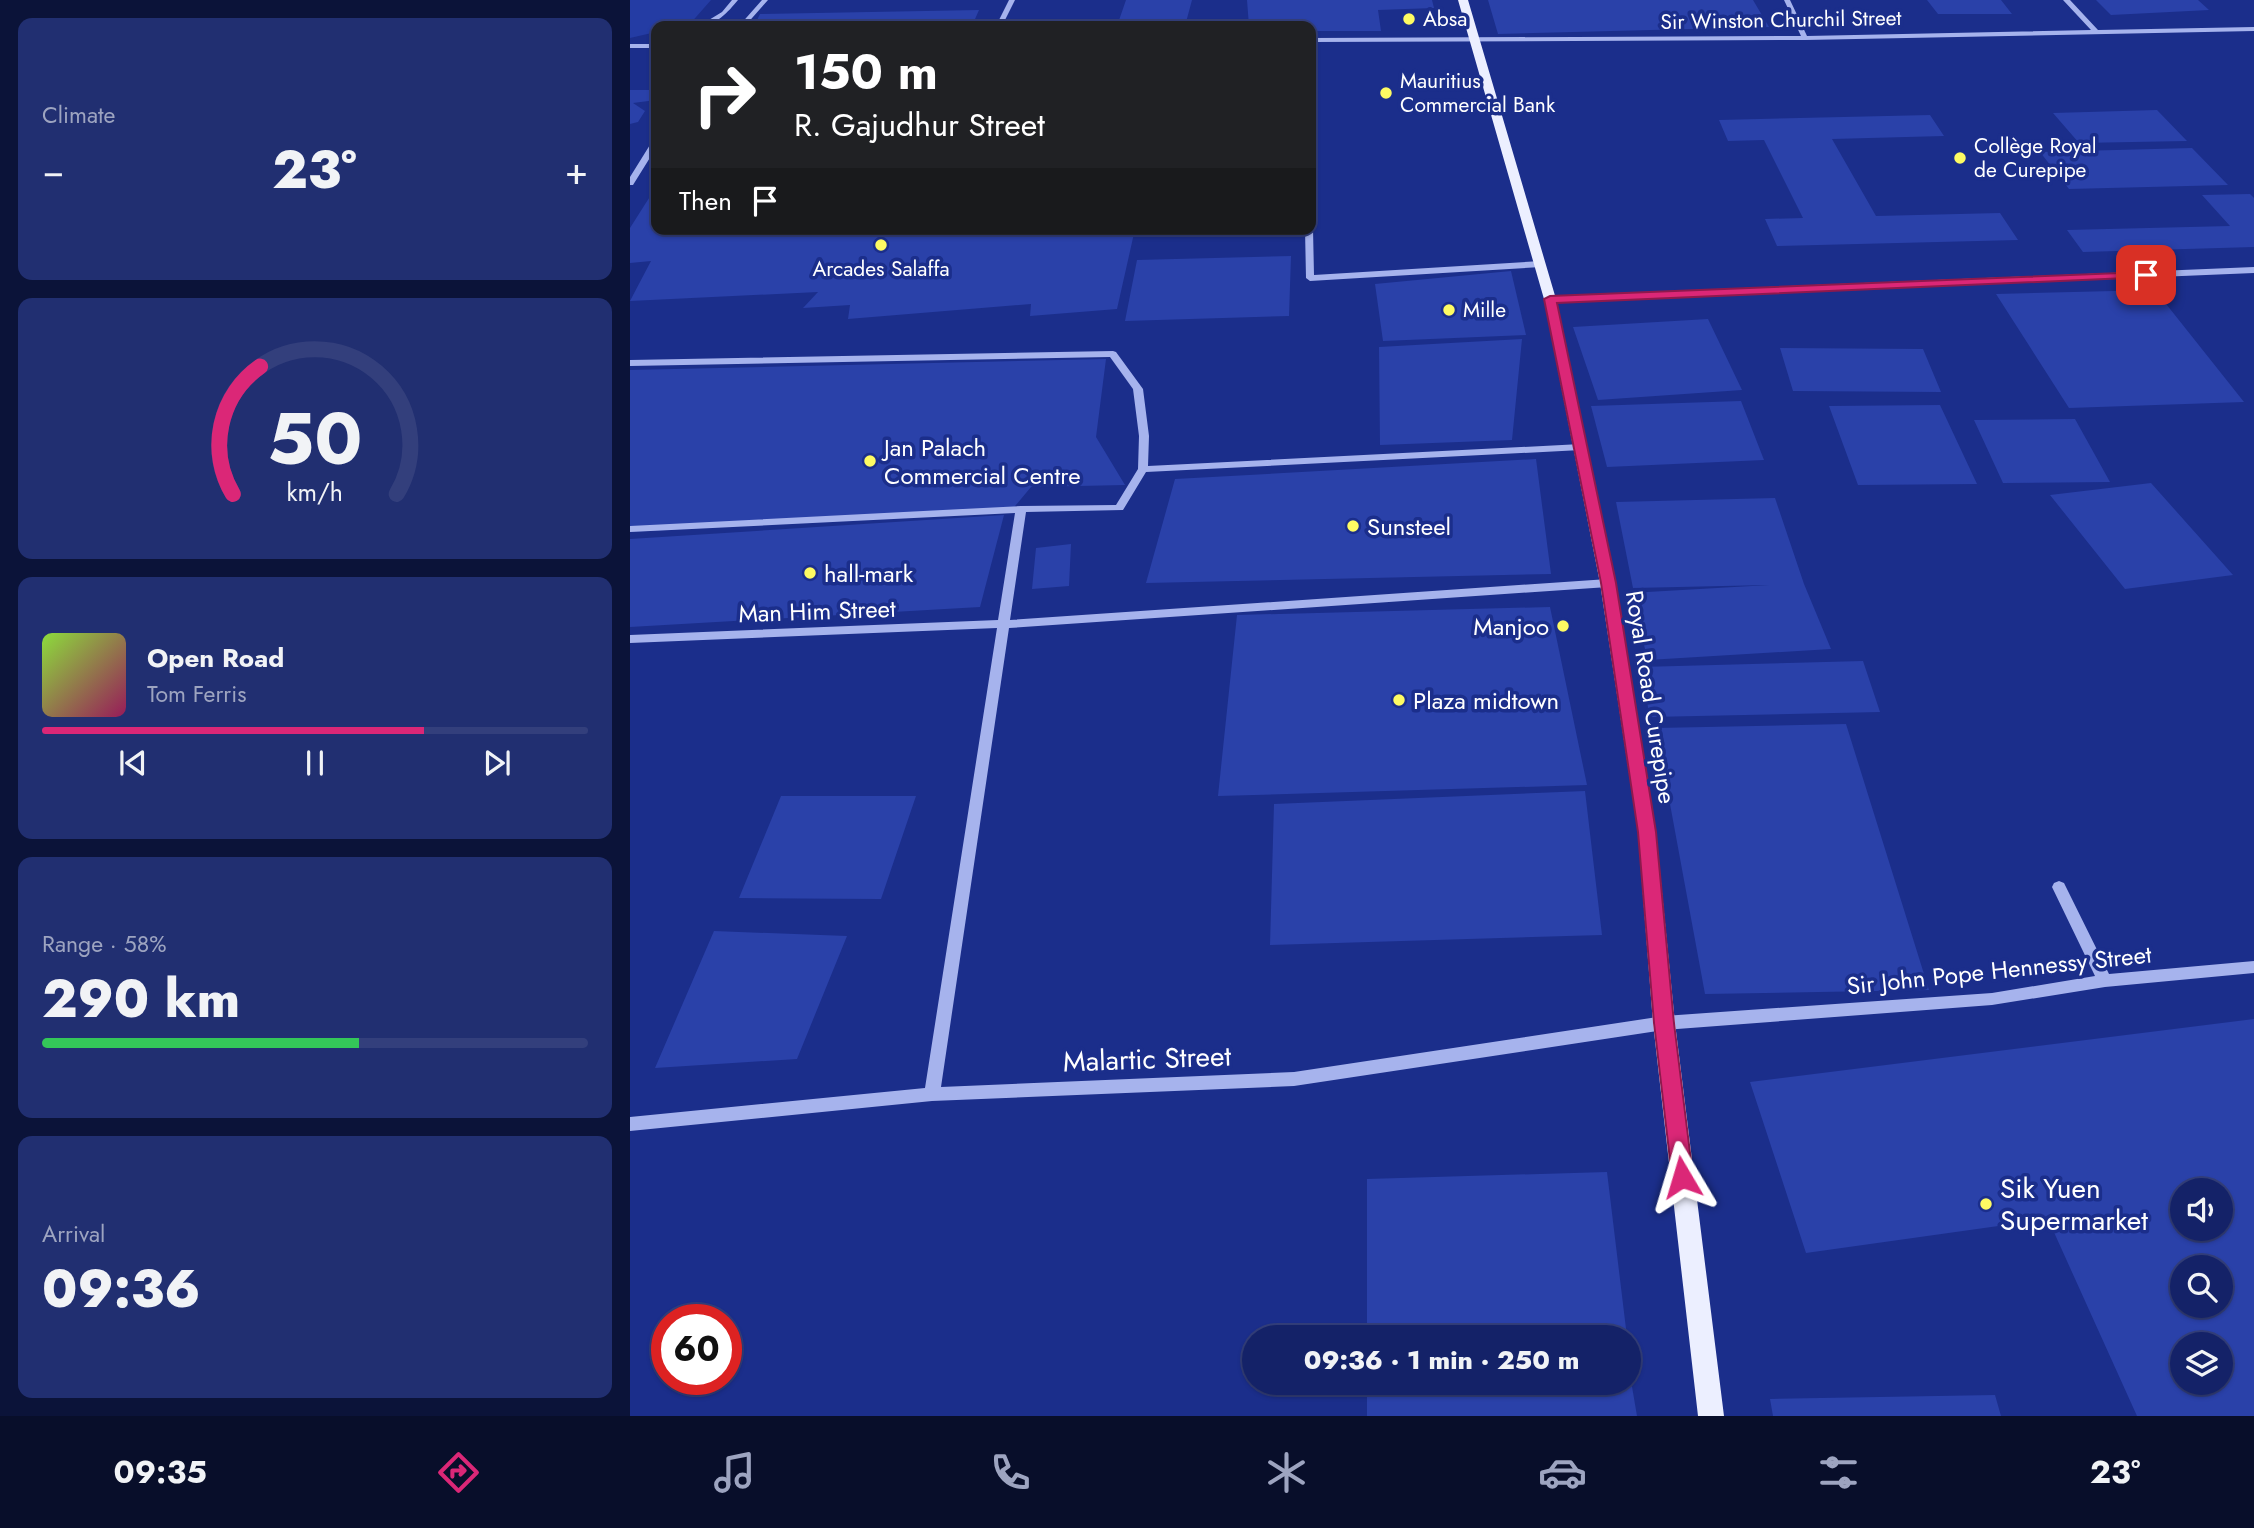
<!DOCTYPE html>
<html lang="en">
<head>
<meta charset="utf-8">
<style>
	body { margin:0; font-family:Jost,sans-serif; background:#212f71; color:#f1f3f6; height:100vh; display:flex; flex-direction:column; font-size:26px; white-space:nowrap }
	* { box-sizing:border-box; margin:0 }
	p { font-size:23px; color:#9da4c0 }
	.icon { flex:none; width:38px; height:38px; fill:none; stroke:currentColor; stroke-width:2; stroke-linecap:round; stroke-linejoin:round }
	.map { position:relative; flex:1; overflow:hidden }
	.sheet { display:flex; flex-direction:column; gap:18px; padding:18px; background:#0b1339; width:630px }
	.sheet>* { flex:none }
	.top-card { position:absolute; left:21px; top:21px; width:665px; height:214px; border-radius:14px; box-shadow:0 2px 5px #0004,0 0 0 2px #333f7c; background:#202124; color:#fff; overflow:hidden }
	.tools { position:absolute; left:1540px; top:1178px; display:grid; gap:14px }
	.tools a { display:grid; place-items:center; width:63px; height:63px; border-radius:50%; background:#142268; box-shadow:0 2px 5px #0004,0 0 0 2px #333f7c; font-size:35px }
	.speed { position:absolute; left:21px; top:1304px; display:flex; gap:14px; font-size:35px; font-weight:700; text-align:center }
	.speed>* { display:grid; place-content:center; width:91px; height:91px; border-radius:50%; background:#142268; box-shadow:0 2px 5px #0004,0 0 0 2px #333f7c; line-height:1 }
	.speed .limit { border:10px solid #d22; background:#fff; color:#111 }
	.pin { position:absolute; display:grid; place-items:center; width:60px; height:60px; color:#fff; margin:-30px; border-radius:14px; box-shadow:0 4px 10px #0006 }
	.me { position:absolute; width:77px; margin:-38px; rotate:353deg; stroke-linejoin:round; filter:drop-shadow(0 0 5px #0008) }
	.turn { display:flex; align-items:center; gap:24px; height:147px; padding:0 28px; font-size:32px }
	.turn .icon { width:91px; height:91px; stroke-width:2.5 }
	.turn b { display:block; font-size:49px; line-height:60px }
	.then { display:flex; align-items:center; height:66px; padding:0 28px; background:#0003; gap:14px; font-size:26px }
	.big { font-size:52px; font-weight:800; line-height:1.1 }
	.sheet .tile { flex:1; display:flex; flex-direction:column; justify-content:center; gap:10px; min-width:0; padding:0 24px; border-radius:14px; background:#212f71 }
	.sheet .dial { align-items:center; gap:0 }
	.dial svg { height:182px; overflow:visible; fill:none; stroke:#333f7c; stroke-width:7; stroke-linecap:round; text-anchor:middle }
	.dial text { fill:#f1f3f6; stroke:none }
	.song { display:flex; align-items:center; gap:21px }
	.cover { width:84px; height:84px; border-radius:10px; background:linear-gradient(135deg,hsl(90 70% 55%),hsl(330 70% 35%)) }
	.played { height:7px; border-radius:4px; background:linear-gradient(90deg,#db2777 70%,#333f7c 70%) }
	.keys { display:flex; justify-content:space-around; direction:ltr }
	.heat { display:flex; justify-content:space-between; align-items:center; font-size:38px; direction:ltr }
	.charge { height:10px; border-radius:5px; background:linear-gradient(90deg,#34c759 58%,#333f7c 0) }
	.trip { position:absolute; left:612px; top:1325px; width:399px; height:70px; border-radius:35px; background:#142268; box-shadow:0 2px 5px #0004,0 0 0 2px #333f7c; font-weight:800; line-height:70px; text-align:center }
	.menu { display:flex; height:112px; justify-content:space-around; align-items:center; background:#080e2a; color:#9da4c0 }
	.menu .icon { width:49px; height:49px }
	.menu .active { color:#db2777 }
	.menu b { font-size:32px; color:#f1f3f6 }
	main { display:flex; flex:1; min-height:0 }
	.map>svg:first-child { display:block }
	.green { fill:#243ca4 }
	.building { fill:#2a41a9; fill-rule:evenodd }
	.lines { fill:none; stroke-linecap:round; stroke-linejoin:round }
	.minor { fill:#a6b3ed; fill-rule:evenodd }
	.major { fill:#ecefff; fill-rule:evenodd }
	.route { fill:#db2777; stroke:#8e194d; stroke-width:2 }
	.poi-dot { fill:#fefb63; stroke:#1b2e8b; stroke-width:2.5 }
	.labels { text-anchor:middle; dominant-baseline:central; stroke-width:7; stroke-linejoin:round; paint-order:stroke }
	.far-poi-label { font-size:21px; fill:#fff; stroke:#1b2e8b; text-anchor:start }
	.far-street-label { font-size:21px; fill:#fff; stroke:#1b2e8b }
	.poi-label { font-size:24px; fill:#fff; stroke:#1b2e8b; text-anchor:start }
	.street-label { font-size:24px; fill:#fff; stroke:#1b2e8b }
	.near-street-label { font-size:28px; fill:#fff; stroke:#1b2e8b }
	.near-poi-label { font-size:28px; fill:#fff; stroke:#1b2e8b; text-anchor:start }
</style>
</head>
<body>
<main>
<section class="sheet">
<div class="tile"><p>Climate</p>
<div class="heat"><a>−</a><b class="big">23°</b><a>+</a></div>
</div>
<div class="tile dial"><svg viewBox="0 0 100 80">
<path d="M14 69A42 42 0 1 1 86 69"/>
<path d="M14 69A42 42 0 0 1 26 13" stroke="#db2777"/>
<text x="50" y="56" font-size="32" font-weight="700">50</text>
<text x="50" y="72" font-size="11">km/h</text>
</svg></div>
<div class="tile">
<div class="song"><i class="cover"></i><div><b>Open Road</b><p>Tom Ferris</p></div></div>
<div class="played"></div>
<div class="keys"><svg class="icon" aria-label="previous" viewBox="0 0 24 24"><path d="M18 5L8 12l10 7zM5 5v14"/></svg><svg class="icon" aria-label="pause" viewBox="0 0 24 24"><path d="M8 5v14M16 5v14"/></svg><svg class="icon" aria-label="next" viewBox="0 0 24 24"><path d="M6 5l10 7-10 7zM19 5v14"/></svg></div>
</div>
<div class="tile"><p>Range · 58%</p><b class="big">290 km</b><div class="charge"></div></div>
<div class="tile"><p>Arrival</p><b class="big">09:36</b></div>
</section>
<div class="map">
<svg width="1624" height="1416" viewBox="0 0 1624 1416">
	<rect width="100%" height="100%" fill="#1b2e8b"/>
	<!-- green -->
	<path class="green" d="M 0,0 L 81,0 L 59,25 L 26,26 L 26,32 L 0,38 Z"/>
	<!-- building -->
	<path class="building" d="M 496,0 L 562,0 L 555,26 L 487,26 Z
		M 617,0 L 802,0 L 804,8 L 748,10 L 751,31 L 681,31 L 681,26 L 619,26 Z
		M 858,0 L 1123,0 L 1139,27 L 868,34 Z
		M 1297,0 L 1371,0 L 1382,14 L 1308,14 Z
		M 1466,0 L 1568,0 L 1579,10 L 1481,15 Z
		M 349,10 L 342,26 L 124,26 L 130,14 Z
		M 0,90 L 26,90 L 26,100 L 3,103 L 15,111 L 8,122 L 0,124 Z
		M 1527,110 L 1557,141 L 1449,143 L 1423,113 Z
		M 1300,115 L 1314,136 L 1202,139 L 1246,216 L 1370,213 L 1388,240 L 1147,246 L 1135,219 L 1173,218 L 1134,140 L 1098,141 L 1089,120 Z
		M 1562,148 L 1598,185 L 1439,189 L 1410,152 Z
		M 26,187 L 26,229 L 505,229 L 487,309 L 400,316 L 401,304 L 218,319 L 220,305 L 173,308 L 188,292 L 0,301 L 21,261 L 0,263 L 0,228 Z
		M 1620,194 L 1624,198 L 1624,247 L 1453,252 L 1437,230 L 1600,226 L 1572,195 Z
		M 661,256 L 659,316 L 495,321 L 507,260 Z
		M 881,271 L 896,335 L 753,341 L 745,284 Z
		M 1525,290 L 1614,402 L 1439,408 L 1366,294 Z
		M 1078,319 L 1112,390 L 968,400 L 943,327 Z
		M 892,339 L 882,440 L 750,445 L 749,347 Z
		M 1150,348 L 1293,349 L 1311,392 L 1163,391 Z
		M 476,359 L 466,437 L 495,485 L 401,487 L 381,511 L 0,532 L 0,370 Z
		M 1111,401 L 1134,460 L 977,467 L 961,406 Z
		M 1310,405 L 1347,484 L 1228,485 L 1199,406 Z
		M 1445,419 L 1480,482 L 1373,483 L 1344,420 Z
		M 906,459 L 921,574 L 516,583 L 545,479 Z
		M 1521,483 L 1603,575 L 1495,589 L 1420,495 Z
		M 1145,498 L 1174,584 L 1201,649 L 1018,660 L 1000,593 L 1139,585 L 1003,588 L 986,502 Z
		M 374,515 L 350,607 L 0,627 L 0,539 Z
		M 441,544 L 439,586 L 402,589 L 406,548 Z
		M 920,607 L 957,785 L 588,796 L 607,615 Z
		M 1233,661 L 1250,712 L 1020,717 L 1010,667 Z
		M 1216,724 L 1299,990 L 1075,994 L 1026,728 Z
		M 955,791 L 972,935 L 640,945 L 644,804 Z
		M 151,796 L 286,796 L 251,899 L 109,898 Z
		M 84,931 L 217,936 L 167,1059 L 25,1068 Z
		M 1624,1019 L 1624,1416 L 1507,1416 L 1418,1219 L 1176,1253 L 1120,1082 ZM 1552,1190 L 1591,1190 L 1591,1228 L 1552,1228 ZM 1552,1267 L 1591,1267 L 1591,1306 L 1552,1306 ZM 1552,1344 L 1591,1344 L 1591,1382 L 1552,1382 Z
		M 977,1172 L 997,1337 L 737,1337 L 737,1179 Z
		M 999,1369 L 1007,1416 L 737,1416 L 737,1382 L 999,1382 Z
		M 1365,1395 L 1371,1416 L 1143,1416 L 1140,1399 Z"/>
	<g class="lines">
		<!-- minor -->
		<path class="minor" d="M 102,0 L 108,0 C 98,12 86,26 69,26 L 92,12 Z
			M 132,0 L 138,0 L 115,26 L 109,26 Z
			M 379,0 L 385,0 L 372,26 L 366,26 Z
			M 1154,0 L 1160,0 L 1177,36 L 1461,30 L 1433,0 L 1440,0 L 1468,30 L 1624,27 L 1624,31 L 1175,40 L 681,42 L 681,38 L 1171,36 Z
			M 0,44 L 26,44 L 26,48 L 0,48 Z
			M 23,140 L 26,140 L 26,148 L 3,185 L 0,185 L 0,177 Z
			M 681,227 L 683,229 L 684,275 L 911,261 L 915,264 L 911,267 L 680,281 L 676,278 L 675,229 L 681,229 Z
			M 1624,267 L 1624,273 L 920,302 L 916,299 L 920,296 Z
			M 483,351 L 486,352 L 513,389 L 519,436 L 518,466 L 951,444 L 956,447 L 951,450 L 516,472 L 493,510 L 396,512 L 380,620 L 978,579 L 984,583 L 978,587 L 379,628 L 311,1087 L 664,1072 L 1034,1016 L 1362,993 L 1465,976 L 1422,887 L 1424,883 L 1429,881 L 1434,883 L 1479,974 L 1624,961 L 1624,973 L 1475,987 L 1362,1005 L 1034,1030 L 664,1086 L 302,1101 L 0,1131 L 0,1117 L 295,1088 L 367,628 L 0,643 L 0,635 L 368,620 L 385,513 L 0,532 L 0,526 L 391,506 L 486,505 L 508,469 L 509,436 L 503,389 L 480,357 L 0,366 L 0,360 Z"/>
		<!-- major -->
		<path class="major" d="M 828,0 L 838,0 L 926,299 L 986,583 L 1026,832 L 1045,1023 L 1094,1416 L 1068,1416 L 1023,1023 L 1008,832 L 970,583 L 914,299 Z"/>
	</g>
	<!-- route -->
	<path class="route" d="M 1516,272 L 1520,273 L 1520,277 L 927,303 L 986,583 L 1026,832 L 1044,1023 L 1063,1177 L 1060,1184 L 1052,1187 L 1045,1184 L 1042,1177 L 1024,1023 L 1008,832 L 971,583 L 914,299 L 920,296 Z"/>
	<!-- markers -->
	<g class="poi-dot">
		<circle cx="779" cy="19" r="7"/>
		<circle cx="756" cy="93" r="7"/>
		<circle cx="1330" cy="158" r="7"/>
		<circle cx="251" cy="245" r="7"/>
		<circle cx="819" cy="310" r="7"/>
		<circle cx="240" cy="461" r="7"/>
		<circle cx="723" cy="526" r="7"/>
		<circle cx="180" cy="573" r="7"/>
		<circle cx="933" cy="626" r="7"/>
		<circle cx="769" cy="700" r="7"/>
		<circle cx="1356" cy="1204" r="7"/>
	</g>
	<g class="labels">
		<!-- far-poi labels -->
		<g class="far-poi-label">
			<text x="793" y="19">Absa</text>
			<text x="770" y="81">Mauritius<tspan x="770" dy="24">Commercial Bank</tspan></text>
			<text x="1344" y="146">Collège Royal<tspan x="1344" dy="24">de Curepipe</tspan></text>
			<text x="251" y="269" text-anchor="middle">Arcades Salaffa</text>
			<text x="833" y="310">Mille</text>
		</g>
		<!-- far-street labels -->
		<g class="far-street-label">
			<text transform="translate(1151 20) rotate(-1)">Sir Winston Churchil Street</text>
		</g>
		<!-- poi labels -->
		<g class="poi-label">
			<text x="254" y="447">Jan Palach<tspan x="254" dy="28">Commercial Centre</tspan></text>
			<text x="737" y="526">Sunsteel</text>
			<text x="194" y="573">hall-mark</text>
			<text x="919" y="626" text-anchor="end">Manjoo</text>
			<text x="783" y="700">Plaza midtown</text>
		</g>
		<!-- street labels -->
		<g class="street-label">
			<text transform="translate(187 611) rotate(-2)">Man Him Street</text>
			<text transform="translate(1021 697) rotate(81)">Royal Road Curepipe</text>
			<text transform="translate(1369 970) rotate(-6)">Sir John Pope Hennessy Street</text>
		</g>
		<!-- near-street labels -->
		<g class="near-street-label">
			<text transform="translate(517 1059) rotate(-2)">Malartic Street</text>
		</g>
		<!-- near-poi labels -->
		<g class="near-poi-label">
			<text x="1370" y="1188">Sik Yuen<tspan x="1370" dy="32">Supermarket</tspan></text>
		</g>
	</g>
</svg>
<div class="tools">
<a><svg class="icon" aria-label="sound" viewBox="0 0 24 24"><path d="M4 9h4l5-4v14l-5-4H4zM17 9q2 3 0 6"/></svg></a>
<a><svg class="icon" aria-label="search" viewBox="0 0 24 24"><circle cx="10" cy="10" r="6"/><path d="M15 15l6 6"/></svg></a>
<a><svg class="icon" aria-label="layers" viewBox="0 0 24 24"><path d="M12 4l9 5-9 5-9-5zM3 14l9 5 9-5"/></svg></a>
</div>
<div class="speed"><div class="limit">60</div></div>
<div class="pin" style="left:1516px;top:275px;background:#d93025"><svg class="icon" aria-label="arrive" viewBox="0 0 24 24"><path d="M6 21V4h12l-3 4 3 4H6"/></svg></div>
<svg class="me" style="left:1052px;top:1177px" viewBox="-20 -20 40 40"><path d="M0-17L14 15 0 8-14 15z" fill="#db2777" stroke="#fff" stroke-width="4"/></svg>
<div class="trip">09:36 · 1 min · 250 m</div>
<div class="top-card">
<div class="turn"><svg class="icon" aria-label="right" viewBox="0 0 24 24"><path d="M7 20v-9h11M14 6l5 5-5 5"/></svg><div><b>150 m</b>R. Gajudhur Street</div></div>
<div class="then">Then<svg class="icon" aria-label="arrive" viewBox="0 0 24 24"><path d="M6 21V4h12l-3 4 3 4H6"/></svg></div>
</div>
</div>
</main>
<nav class="menu">
<b>09:35</b>
<svg class="icon active" aria-label="directions" viewBox="0 0 24 24"><path d="M12 3l9 9-9 9-9-9zM9 14v-3h6M13 9l2 2-2 2"/></svg>
<svg class="icon" aria-label="music" viewBox="0 0 24 24"><path d="M9 18V5l10-2v13"/><circle cx="6" cy="18" r="3"/><circle cx="16" cy="16" r="3"/></svg>
<svg class="icon" aria-label="phone" viewBox="0 0 24 24"><path d="M5 4h4l2 5-3 2q2 4 5 5l2-3 5 2v4C11 20 4 13 5 4z"/></svg>
<svg class="icon" aria-label="climate" viewBox="0 0 24 24"><path d="M12 3v18M4 7l16 10M4 17L20 7"/></svg>
<svg class="icon" aria-label="car" viewBox="0 0 24 24"><path d="M5 17H2v-5l4-1 3-4h7l3 4 3 1v5h-3M9 17h6M6 11h13"/><circle cx="7" cy="17" r="2"/><circle cx="17" cy="17" r="2"/></svg>
<svg class="icon" aria-label="filters" viewBox="0 0 24 24"><path d="M4 7h16M4 17h16"/><circle cx="9" cy="7" r="2"/><circle cx="15" cy="17" r="2"/></svg>
<b>23°</b>
</nav>
</body>
</html>
